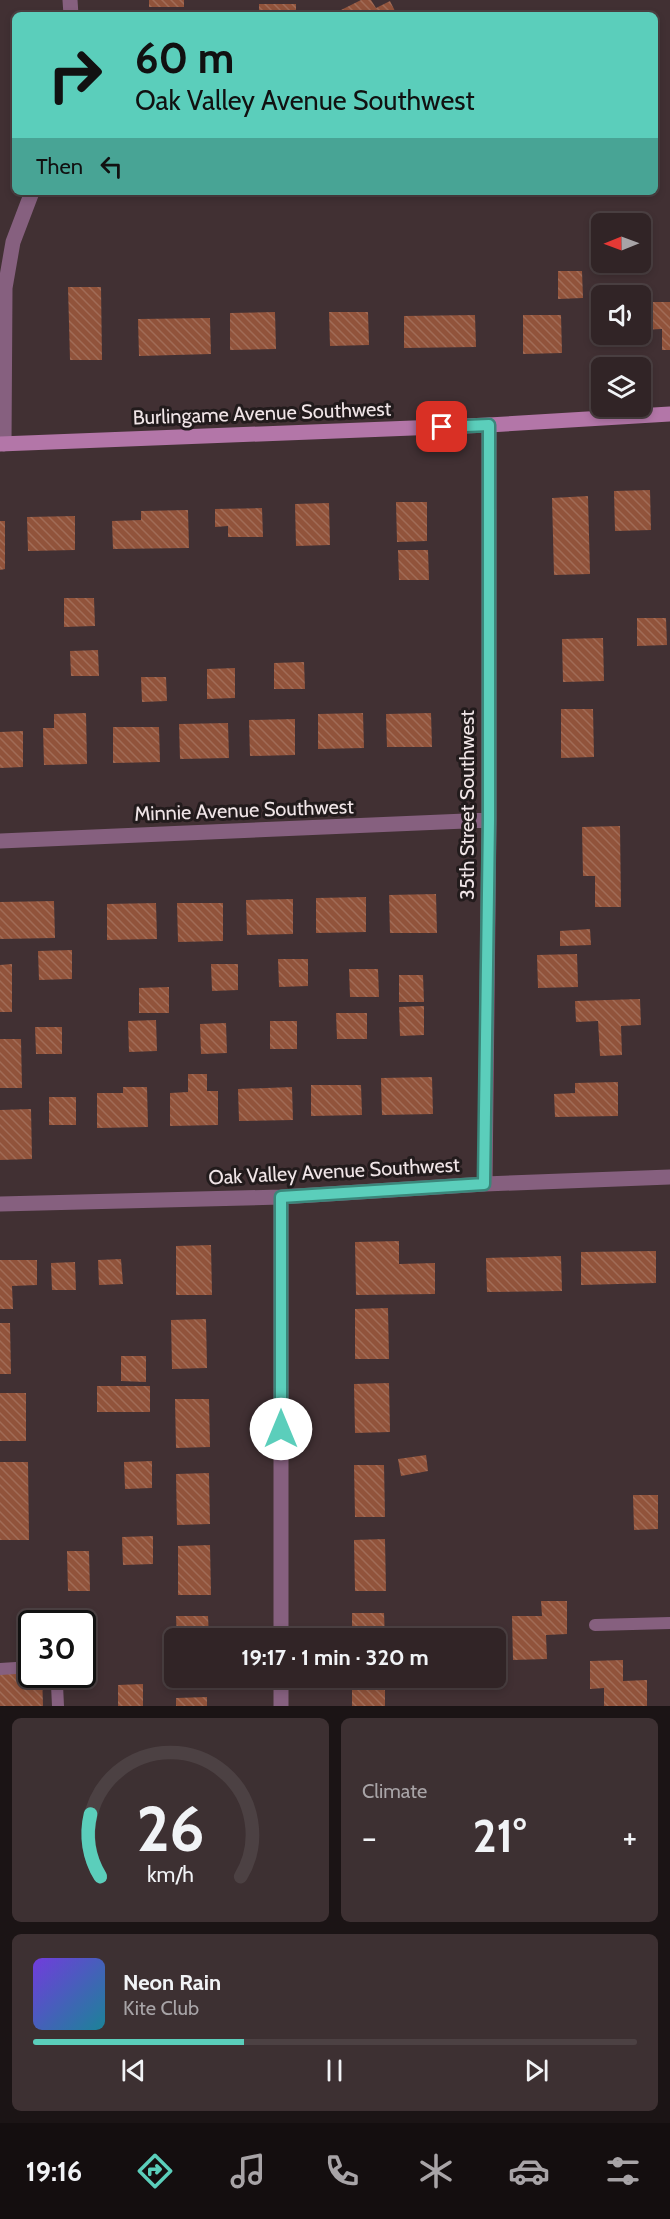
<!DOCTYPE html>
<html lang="en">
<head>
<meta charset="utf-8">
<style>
	body { margin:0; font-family:Cabin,sans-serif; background:#3d3032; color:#f1f3f6; height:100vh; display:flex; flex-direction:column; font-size:22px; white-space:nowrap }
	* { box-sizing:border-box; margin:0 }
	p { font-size:20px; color:#a8a4a7 }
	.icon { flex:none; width:33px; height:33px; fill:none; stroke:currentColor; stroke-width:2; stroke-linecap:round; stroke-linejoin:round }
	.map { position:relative; height:1706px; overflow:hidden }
	.drawer { display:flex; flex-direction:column; gap:12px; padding:12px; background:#1b1415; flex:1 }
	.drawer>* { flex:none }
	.hud { position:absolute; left:12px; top:12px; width:646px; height:183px; border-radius:9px; box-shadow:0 3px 9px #0003,0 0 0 2px #4c4143; background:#5bcebb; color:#111; overflow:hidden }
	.needle { width:39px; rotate:269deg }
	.controls { position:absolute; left:591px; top:213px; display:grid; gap:12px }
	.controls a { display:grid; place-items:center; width:60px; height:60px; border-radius:9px; background:#312426; box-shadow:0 3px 9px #0003,0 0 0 2px #4c4143; font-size:30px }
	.speed { position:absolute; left:18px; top:1610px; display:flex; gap:12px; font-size:30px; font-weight:700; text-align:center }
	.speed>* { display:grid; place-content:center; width:78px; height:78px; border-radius:50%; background:#312426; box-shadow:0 3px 9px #0003,0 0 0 2px #4c4143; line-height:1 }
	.speed .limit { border:3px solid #111; border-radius:9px; background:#fff; color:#111 }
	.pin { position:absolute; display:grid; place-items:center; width:51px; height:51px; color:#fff; margin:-26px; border-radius:12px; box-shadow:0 3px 9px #0006 }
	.me { position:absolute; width:66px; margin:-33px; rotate:0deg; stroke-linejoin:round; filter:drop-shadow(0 0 4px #0008) }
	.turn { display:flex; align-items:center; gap:21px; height:126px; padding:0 24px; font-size:27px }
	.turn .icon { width:78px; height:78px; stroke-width:2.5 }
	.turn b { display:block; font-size:42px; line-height:51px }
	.then { display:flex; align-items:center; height:57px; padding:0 24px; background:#0003; gap:12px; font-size:22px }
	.big { font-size:45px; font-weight:800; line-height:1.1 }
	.drawer .card { flex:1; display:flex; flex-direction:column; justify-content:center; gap:9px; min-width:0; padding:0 21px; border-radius:9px; background:#3d3032 }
	.drawer .dial { align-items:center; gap:0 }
	.dial svg { height:156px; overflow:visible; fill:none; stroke:#4c4143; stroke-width:7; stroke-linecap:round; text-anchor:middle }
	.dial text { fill:#f1f3f6; stroke:none }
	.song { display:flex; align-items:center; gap:18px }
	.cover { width:72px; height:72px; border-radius:9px; background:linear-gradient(135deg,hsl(260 70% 55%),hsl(190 70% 35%)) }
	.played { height:6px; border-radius:3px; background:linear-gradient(90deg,#5bcebb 35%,#4c4143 35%) }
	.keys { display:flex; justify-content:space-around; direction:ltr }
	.heat { display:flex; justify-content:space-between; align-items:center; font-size:33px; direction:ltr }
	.drawer .tiles { flex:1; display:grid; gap:12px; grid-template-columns:1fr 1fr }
	.card:last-child { grid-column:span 2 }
	.trip { position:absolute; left:164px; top:1628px; width:342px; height:60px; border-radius:9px; background:#312426; box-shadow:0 3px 9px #0003,0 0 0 2px #4c4143; font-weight:800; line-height:60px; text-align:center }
	.tab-bar { display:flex; height:96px; justify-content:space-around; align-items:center; background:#140e0f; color:#a8a4a7 }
	.tab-bar .icon { width:42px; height:42px }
	.tab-bar .active { color:#5bcebb }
	.tab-bar b { font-size:27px; color:#f1f3f6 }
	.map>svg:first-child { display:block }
	.building { fill:url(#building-back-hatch) }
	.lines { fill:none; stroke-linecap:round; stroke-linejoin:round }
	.lane { stroke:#86607f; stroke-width:12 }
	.street { stroke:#86607f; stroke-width:15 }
	.secondary { stroke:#b376a8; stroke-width:15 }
	.route-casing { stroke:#3b867a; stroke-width:15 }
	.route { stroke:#5bcebb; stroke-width:10 }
	.labels { text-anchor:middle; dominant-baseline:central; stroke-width:6; stroke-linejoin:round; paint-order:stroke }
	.street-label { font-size:20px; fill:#f0e5e7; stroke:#221b1c }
</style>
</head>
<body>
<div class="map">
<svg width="670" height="1706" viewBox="0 0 670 1706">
	<defs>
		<pattern id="building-back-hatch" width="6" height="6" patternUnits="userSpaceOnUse" patternTransform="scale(1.5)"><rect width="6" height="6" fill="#91533b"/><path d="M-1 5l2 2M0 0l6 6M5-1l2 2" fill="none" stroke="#a16c57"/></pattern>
	</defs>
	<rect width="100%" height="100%" fill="#413033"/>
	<!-- building -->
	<path class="building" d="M 149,0 L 184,0 L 184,7 L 149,7 Z
		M 361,0 L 371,0 L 376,8 L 390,1 L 397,15 L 339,15 L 337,12 Z
		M 259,4 L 296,4 L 296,15 L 259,15 Z
		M 558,271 L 582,271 L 583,298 L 558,299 Z
		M 68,287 L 101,287 L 102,360 L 70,360 Z
		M 640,302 L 670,302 L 670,350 L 662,350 L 662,329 L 640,330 Z
		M 275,312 L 276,349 L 230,350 L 230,313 Z
		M 329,312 L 368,312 L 369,345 L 330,346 Z
		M 475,315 L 476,347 L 404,348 L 404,316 Z
		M 523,315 L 561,315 L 562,353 L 523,354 Z
		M 210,318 L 211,354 L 139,356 L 138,319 Z
		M 650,490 L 651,530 L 615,531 L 614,491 Z
		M 588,496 L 590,574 L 554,575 L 552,498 Z
		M 396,502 L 427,502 L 427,541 L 397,542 Z
		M 329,503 L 330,545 L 296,546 L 295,504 Z
		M 262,508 L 263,537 L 228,537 L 228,526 L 215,527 L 215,509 Z
		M 188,510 L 189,548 L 113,549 L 112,521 L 141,520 L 141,511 Z
		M 75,516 L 75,550 L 28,551 L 27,517 Z
		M 0,521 L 5,521 L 5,569 L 0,570 Z
		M 398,550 L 428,550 L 429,580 L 399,580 Z
		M 64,598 L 94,598 L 95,626 L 64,627 Z
		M 637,618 L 666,618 L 667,645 L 637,646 Z
		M 603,638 L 604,681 L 563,682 L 562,639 Z
		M 98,650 L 99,676 L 71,676 L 70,651 Z
		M 304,662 L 305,689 L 274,689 L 274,663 Z
		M 235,668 L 235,698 L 207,699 L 207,669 Z
		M 141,677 L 166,677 L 167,701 L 142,702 Z
		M 561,709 L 593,709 L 594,757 L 561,758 Z
		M 86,713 L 87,764 L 44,765 L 43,728 L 54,728 L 54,714 Z
		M 363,713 L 364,748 L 318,749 L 318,714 Z
		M 431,713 L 432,747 L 387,747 L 386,714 Z
		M 295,719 L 295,755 L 250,756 L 249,720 Z
		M 228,723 L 229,758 L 180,759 L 179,724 Z
		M 113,727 L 159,727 L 160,762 L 113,763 Z
		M 23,731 L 23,767 L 0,768 L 0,732 Z
		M 620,826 L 621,907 L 595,907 L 595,876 L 583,876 L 582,827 Z
		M 436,894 L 437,933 L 390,933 L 389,895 Z
		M 366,897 L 366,932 L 316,933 L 316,898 Z
		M 293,899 L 293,934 L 247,935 L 246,900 Z
		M 54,901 L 55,938 L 0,939 L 0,902 Z
		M 156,903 L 157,939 L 107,940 L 107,904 Z
		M 177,903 L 223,903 L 223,941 L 178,942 Z
		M 590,929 L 591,945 L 560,946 L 560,931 Z
		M 72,950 L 72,979 L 39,980 L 38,951 Z
		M 577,954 L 578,987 L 538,988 L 537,955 Z
		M 278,959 L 308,959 L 308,986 L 279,987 Z
		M 12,964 L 12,1012 L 0,1012 L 0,965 Z
		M 211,964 L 238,964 L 238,990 L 212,991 Z
		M 349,969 L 378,969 L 379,997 L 350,997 Z
		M 399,975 L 423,975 L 424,1002 L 399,1002 Z
		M 169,987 L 169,1013 L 139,1013 L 139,988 Z
		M 640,999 L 641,1025 L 621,1026 L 622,1055 L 600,1056 L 598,1021 L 576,1022 L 575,1001 Z
		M 424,1006 L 424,1035 L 400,1036 L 399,1007 Z
		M 336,1013 L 367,1013 L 367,1039 L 337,1039 Z
		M 156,1020 L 157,1051 L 129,1052 L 128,1021 Z
		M 270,1021 L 297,1021 L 297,1049 L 270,1049 Z
		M 226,1023 L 227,1053 L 201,1054 L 200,1024 Z
		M 35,1027 L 62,1027 L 62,1054 L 36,1054 Z
		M 0,1039 L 21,1039 L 22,1088 L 0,1088 Z
		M 188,1074 L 207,1074 L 207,1091 L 218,1091 L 218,1125 L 170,1126 L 170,1093 L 188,1092 Z
		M 432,1077 L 433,1114 L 382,1115 L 381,1078 Z
		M 618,1082 L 618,1116 L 555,1117 L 554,1094 L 575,1093 L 575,1083 Z
		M 311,1085 L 361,1085 L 362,1115 L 311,1116 Z
		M 123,1087 L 147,1087 L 148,1127 L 97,1128 L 97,1093 L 123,1093 Z
		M 292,1087 L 293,1120 L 239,1121 L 238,1089 Z
		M 49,1097 L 76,1097 L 76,1125 L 49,1125 Z
		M 31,1109 L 32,1159 L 0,1160 L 0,1110 Z
		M 399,1241 L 399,1264 L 435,1263 L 435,1294 L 356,1295 L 355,1242 Z
		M 211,1245 L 212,1295 L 176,1295 L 176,1246 Z
		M 656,1251 L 656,1283 L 581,1285 L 581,1252 Z
		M 561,1256 L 562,1291 L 487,1292 L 486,1258 Z
		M 121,1259 L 123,1284 L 99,1285 L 98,1260 Z
		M 0,1260 L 37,1260 L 37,1285 L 12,1286 L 13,1309 L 0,1309 Z
		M 75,1262 L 76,1290 L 52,1290 L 51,1263 Z
		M 388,1308 L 389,1359 L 355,1359 L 355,1309 Z
		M 206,1319 L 207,1368 L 172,1369 L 171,1320 Z
		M 0,1323 L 10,1323 L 11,1374 L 0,1374 Z
		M 121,1356 L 146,1356 L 146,1382 L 121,1381 Z
		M 389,1383 L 390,1432 L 355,1433 L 354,1384 Z
		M 97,1386 L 150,1386 L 150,1412 L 97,1412 Z
		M 0,1393 L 26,1393 L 26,1441 L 0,1441 Z
		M 175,1399 L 209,1399 L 210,1447 L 176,1448 Z
		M 426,1455 L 428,1471 L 401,1476 L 398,1459 Z
		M 152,1461 L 152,1488 L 125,1489 L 124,1462 Z
		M 0,1462 L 28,1462 L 29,1540 L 0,1540 Z
		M 354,1465 L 384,1465 L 385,1517 L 355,1517 Z
		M 209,1473 L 210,1524 L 177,1525 L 176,1474 Z
		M 633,1495 L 658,1495 L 658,1529 L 634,1530 Z
		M 153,1536 L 153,1564 L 123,1565 L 122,1537 Z
		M 385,1539 L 386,1591 L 355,1591 L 354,1540 Z
		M 210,1545 L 211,1595 L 178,1595 L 178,1546 Z
		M 67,1551 L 89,1551 L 90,1591 L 68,1591 Z
		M 541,1601 L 567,1601 L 567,1634 L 546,1635 L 547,1659 L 513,1660 L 512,1616 L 542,1616 Z
		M 352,1613 L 384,1613 L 385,1638 L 352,1638 Z
		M 176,1616 L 208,1616 L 209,1638 L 177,1638 Z
		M 623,1660 L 623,1681 L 647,1680 L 647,1706 L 604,1706 L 604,1688 L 590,1689 L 590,1661 Z
		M 32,1668 L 32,1674 L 42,1674 L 43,1706 L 0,1706 L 0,1670 Z
		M 352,1681 L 385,1681 L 385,1706 L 352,1706 Z
		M 143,1684 L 143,1706 L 118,1706 L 118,1685 Z
		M 207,1697 L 207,1706 L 176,1706 L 176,1698 Z"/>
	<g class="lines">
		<!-- lane -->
		<path class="lane" d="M 595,1625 L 670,1623
			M 0,1669 L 32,1667
			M 53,1674 L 57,1685 L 58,1706"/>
		<!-- street -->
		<path class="street" d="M 70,0 L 71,15
			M 4,444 L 5,288 L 13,242 L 32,192
			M 0,841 L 489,820
			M 485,1184 L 489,820 L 489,425
			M 0,1204 L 281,1197 L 485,1184 L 670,1177
			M 281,1638 L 281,1197
			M 281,1706 L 281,1677"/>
		<!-- secondary -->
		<path class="secondary" d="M 0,444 L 489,425 L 670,414"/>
	</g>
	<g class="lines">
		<!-- route casing -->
		<g class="route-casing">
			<path id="route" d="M 281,1429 L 281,1197 L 484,1184 L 489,820 L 489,425 L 442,427"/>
		</g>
		<!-- route -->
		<use href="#route" class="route"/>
	</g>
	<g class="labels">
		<!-- street labels -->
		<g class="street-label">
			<text transform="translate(262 413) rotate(-2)">Burlingame Avenue Southwest</text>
			<text transform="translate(467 805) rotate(-90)">35th Street Southwest</text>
			<text transform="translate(244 810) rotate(-2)">Minnie Avenue Southwest</text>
			<text transform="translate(334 1171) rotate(-3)">Oak Valley Avenue Southwest</text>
		</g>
	</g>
</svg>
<div class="controls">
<a><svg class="needle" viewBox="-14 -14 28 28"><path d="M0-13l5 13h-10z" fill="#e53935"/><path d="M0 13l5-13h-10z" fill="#a8a4a7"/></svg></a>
<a><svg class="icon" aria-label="sound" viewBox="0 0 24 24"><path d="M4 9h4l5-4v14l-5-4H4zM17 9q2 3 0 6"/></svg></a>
<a><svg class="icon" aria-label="layers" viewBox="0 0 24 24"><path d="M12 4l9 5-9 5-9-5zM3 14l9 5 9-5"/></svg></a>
</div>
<div class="speed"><div class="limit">30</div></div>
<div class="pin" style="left:442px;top:427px;background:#d93025"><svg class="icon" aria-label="arrive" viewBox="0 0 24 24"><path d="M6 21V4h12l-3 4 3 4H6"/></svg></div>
<svg class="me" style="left:281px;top:1429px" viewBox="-20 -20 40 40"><circle r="19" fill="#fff"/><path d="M0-13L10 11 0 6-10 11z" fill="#5bcebb"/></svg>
<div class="trip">19:17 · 1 min · 320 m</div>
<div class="hud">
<div class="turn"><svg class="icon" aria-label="right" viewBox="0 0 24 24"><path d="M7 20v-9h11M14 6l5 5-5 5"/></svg><div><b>60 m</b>Oak Valley Avenue Southwest</div></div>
<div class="then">Then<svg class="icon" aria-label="left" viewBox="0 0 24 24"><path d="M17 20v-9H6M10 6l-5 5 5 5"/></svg></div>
</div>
</div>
<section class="drawer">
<div class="tiles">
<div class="card dial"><svg viewBox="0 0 100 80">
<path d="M14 69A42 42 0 1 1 86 69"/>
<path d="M14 69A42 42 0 0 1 9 37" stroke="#5bcebb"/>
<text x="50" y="56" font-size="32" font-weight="700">26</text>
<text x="50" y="72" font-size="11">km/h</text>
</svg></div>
<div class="card"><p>Climate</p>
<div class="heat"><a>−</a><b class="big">21°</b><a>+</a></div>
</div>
<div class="card">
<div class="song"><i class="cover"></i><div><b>Neon Rain</b><p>Kite Club</p></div></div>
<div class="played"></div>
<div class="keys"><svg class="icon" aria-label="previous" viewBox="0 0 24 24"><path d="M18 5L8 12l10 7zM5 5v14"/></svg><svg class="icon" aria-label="pause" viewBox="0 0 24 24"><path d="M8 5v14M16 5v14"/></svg><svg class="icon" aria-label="next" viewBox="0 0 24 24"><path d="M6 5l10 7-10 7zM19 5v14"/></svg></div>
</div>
</div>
</section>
<nav class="tab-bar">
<b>19:16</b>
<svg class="icon active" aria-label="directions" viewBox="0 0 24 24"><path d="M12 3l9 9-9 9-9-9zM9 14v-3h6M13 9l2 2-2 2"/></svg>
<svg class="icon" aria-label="music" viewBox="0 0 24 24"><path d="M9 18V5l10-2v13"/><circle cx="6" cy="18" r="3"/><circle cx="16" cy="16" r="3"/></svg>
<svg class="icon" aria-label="phone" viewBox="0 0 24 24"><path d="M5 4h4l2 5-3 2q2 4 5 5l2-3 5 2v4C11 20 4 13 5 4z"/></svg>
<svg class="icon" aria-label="climate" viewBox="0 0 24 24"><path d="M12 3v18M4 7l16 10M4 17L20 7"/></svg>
<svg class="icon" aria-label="car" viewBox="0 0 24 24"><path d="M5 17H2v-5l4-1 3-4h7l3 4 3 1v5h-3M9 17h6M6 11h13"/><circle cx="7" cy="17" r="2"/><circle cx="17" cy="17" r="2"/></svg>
<svg class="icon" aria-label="filters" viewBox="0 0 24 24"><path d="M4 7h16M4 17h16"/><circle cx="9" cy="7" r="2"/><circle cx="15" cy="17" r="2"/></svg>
</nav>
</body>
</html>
